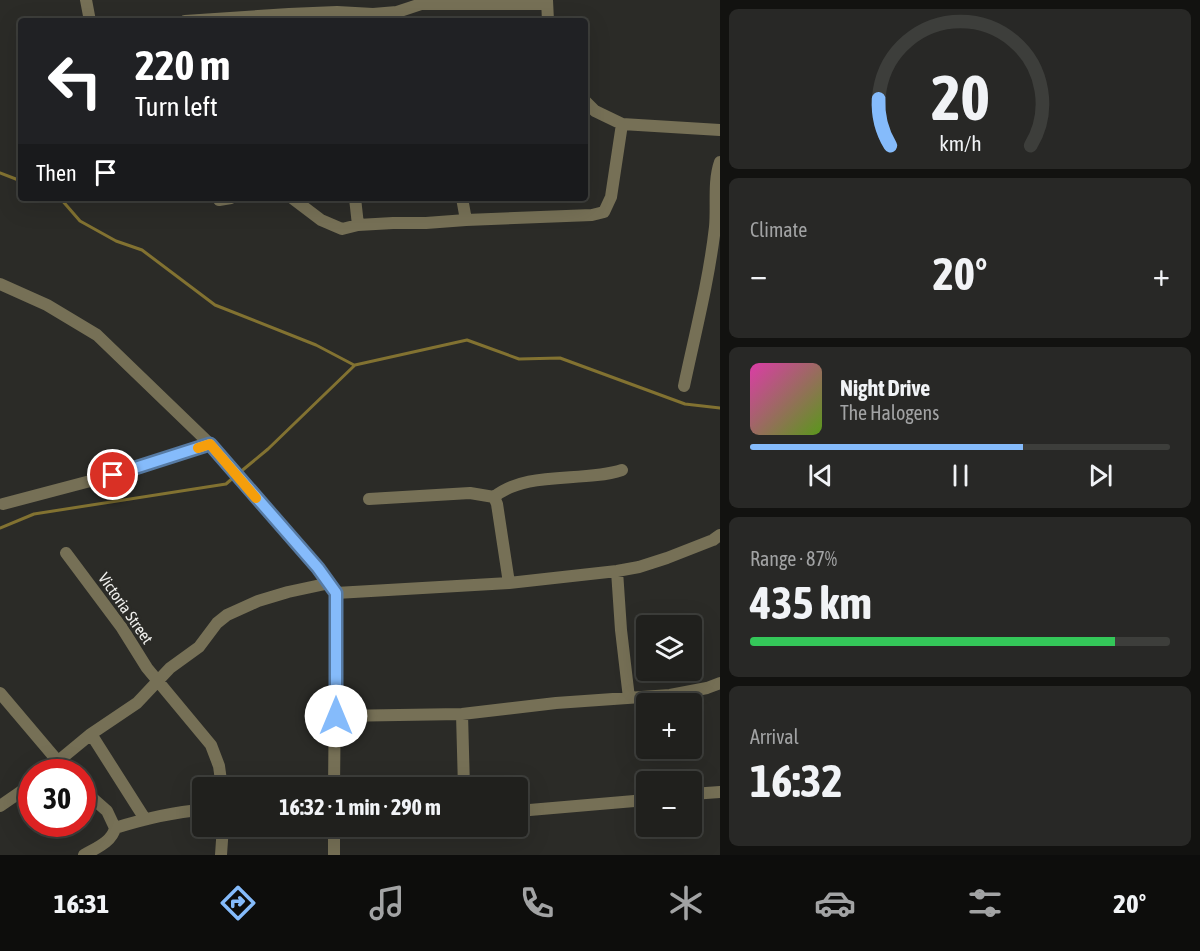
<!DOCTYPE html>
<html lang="en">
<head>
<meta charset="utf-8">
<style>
	body { margin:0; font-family:"Asap Condensed",sans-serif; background:#282826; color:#f1f3f6; height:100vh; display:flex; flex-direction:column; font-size:22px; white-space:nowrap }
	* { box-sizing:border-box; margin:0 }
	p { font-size:20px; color:#a2a3a4 }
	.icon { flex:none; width:33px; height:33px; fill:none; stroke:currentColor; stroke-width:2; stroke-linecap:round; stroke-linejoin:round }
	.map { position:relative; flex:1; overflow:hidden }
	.details { display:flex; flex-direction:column; gap:9px; padding:9px; background:#121210; width:480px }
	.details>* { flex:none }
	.hud { position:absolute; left:18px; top:18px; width:570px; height:183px; border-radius:6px; box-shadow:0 6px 24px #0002,0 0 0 2px #3d3e3b; background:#202124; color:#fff; overflow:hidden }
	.buttons { position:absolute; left:636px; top:615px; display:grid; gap:12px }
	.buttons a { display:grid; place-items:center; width:66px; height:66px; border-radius:6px; background:#20201d; box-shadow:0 6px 24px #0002,0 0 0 2px #3d3e3b; font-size:30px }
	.speed { position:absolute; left:18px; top:759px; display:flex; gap:12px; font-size:30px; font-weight:700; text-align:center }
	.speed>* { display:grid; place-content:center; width:78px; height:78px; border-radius:50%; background:#20201d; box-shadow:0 6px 24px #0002,0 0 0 2px #3d3e3b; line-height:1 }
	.speed .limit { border:9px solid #d22; background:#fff; color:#111 }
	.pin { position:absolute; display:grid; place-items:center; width:51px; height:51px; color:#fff; margin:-26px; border:3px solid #fff; border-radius:50%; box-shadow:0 2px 6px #0007 }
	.me { position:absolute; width:66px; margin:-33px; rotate:0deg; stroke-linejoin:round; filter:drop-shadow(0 0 4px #0008) }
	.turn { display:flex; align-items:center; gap:21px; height:126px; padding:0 18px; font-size:27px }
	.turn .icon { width:78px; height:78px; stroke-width:2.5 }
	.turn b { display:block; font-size:42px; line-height:51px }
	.then { display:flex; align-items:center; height:57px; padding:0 18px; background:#0003; gap:12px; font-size:22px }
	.big { font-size:45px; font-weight:700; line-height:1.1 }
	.details .widget { flex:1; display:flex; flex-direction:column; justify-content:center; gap:9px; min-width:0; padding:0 21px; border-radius:9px; background:#282826 }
	.details .dial { align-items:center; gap:0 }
	.dial svg { height:156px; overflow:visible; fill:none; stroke:#3d3e3b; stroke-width:7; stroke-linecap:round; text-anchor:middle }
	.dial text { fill:#f1f3f6; stroke:none }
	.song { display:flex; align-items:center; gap:18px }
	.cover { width:72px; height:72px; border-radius:9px; background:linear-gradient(135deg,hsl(320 70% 55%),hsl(90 70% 35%)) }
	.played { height:6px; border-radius:3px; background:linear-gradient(90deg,#85bbfb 65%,#3d3e3b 65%) }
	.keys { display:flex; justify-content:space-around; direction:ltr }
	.heat { display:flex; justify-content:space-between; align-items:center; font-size:33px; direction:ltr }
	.charge { height:9px; border-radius:4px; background:linear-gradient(90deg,#34c759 87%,#3d3e3b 0) }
	.trip { position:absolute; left:192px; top:777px; width:336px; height:60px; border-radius:6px; background:#20201d; box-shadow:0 6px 24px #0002,0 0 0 2px #3d3e3b; font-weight:700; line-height:60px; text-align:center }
	.menu { display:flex; height:96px; justify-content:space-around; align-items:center; background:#0d0d0c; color:#a2a3a4 }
	.menu .icon { width:42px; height:42px }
	.menu .on { color:#85bbfb }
	.menu b { font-size:27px; color:#f1f3f6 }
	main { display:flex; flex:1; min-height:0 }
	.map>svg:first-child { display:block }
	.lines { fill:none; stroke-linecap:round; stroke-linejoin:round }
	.stream { stroke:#827231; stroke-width:3 }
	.minor { stroke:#767056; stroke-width:12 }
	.route-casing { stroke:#567aa3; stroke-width:15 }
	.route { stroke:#85bbfb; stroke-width:10 }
	.slow { stroke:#f59e0b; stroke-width:10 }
	.labels { text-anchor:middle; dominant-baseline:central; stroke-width:6; stroke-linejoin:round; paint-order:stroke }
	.street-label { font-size:16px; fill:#f0f0ed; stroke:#2b2b27 }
</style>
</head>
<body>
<main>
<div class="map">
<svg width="720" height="855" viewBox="0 0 720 855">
	<rect width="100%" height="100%" fill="#2b2b27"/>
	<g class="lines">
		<!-- stream -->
		<path class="stream" d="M 0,173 L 21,181
			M 60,198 L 80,221 L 116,241 L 142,250 L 215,305 L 316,345 L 354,365
			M 239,473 L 268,449 L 355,365 L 467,340 L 519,359 L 560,358 L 685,404 L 720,408
			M 0,528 L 34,514 L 226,484 L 234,477"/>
		<!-- minor -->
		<path class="minor" d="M 86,0 L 90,21
			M 547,0 L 548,21
			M 185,21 L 289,14 L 337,12 L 373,14 L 397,12 L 421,4 L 547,4
			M 585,101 L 595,111 L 622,124 L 720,130
			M 292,198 L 321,220 L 342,229 L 358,225 L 393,223 L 426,223 L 466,220 L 592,215 L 604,212 L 611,197 L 622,124
			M 355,198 L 358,225
			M 462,198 L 466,220
			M 219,200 L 231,198
			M 0,284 L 47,305 L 97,335 L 210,444 L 330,583 L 336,593 L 334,788
			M 684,386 C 695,334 709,280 715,227 C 717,206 713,182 720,162
			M 494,497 C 527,470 582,483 622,470
			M 369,499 L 470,493 L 494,497 L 497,504 L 509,583
			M 3,504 L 113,475 L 210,444
			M 66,553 L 122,628 L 147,668 L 211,745 L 219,766 L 222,788
			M 617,571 L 621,630 L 629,698
			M 336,593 L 509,583 L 617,571 L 639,567 L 667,558 L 713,540 L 720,535
			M 0,693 L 67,772
			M 462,714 L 464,788
			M 336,716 L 462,714 L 556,703 L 670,695 L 707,688 L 720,683
			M 91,734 L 145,819
			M 45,772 L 91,734 L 137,703 L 170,668 L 199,647 L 217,623 L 227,615 L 258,601 L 288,592 L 330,583
			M 82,789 L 107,811 L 115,828 C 112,842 96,848 84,855
			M 692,794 L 720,792
			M 0,806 L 32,784
			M 518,811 L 646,800
			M 334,826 L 334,855
			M 115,828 C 144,819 172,812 202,810
			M 221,855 L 223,826"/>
	</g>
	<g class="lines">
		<!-- route casing -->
		<g class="route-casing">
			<path id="route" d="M 113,475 L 210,444 L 318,568 L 336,593 L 336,716"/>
		</g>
		<!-- route -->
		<use href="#route" class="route"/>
		<!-- slow -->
		<path class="slow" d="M 198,448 L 210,444 L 256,498"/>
	</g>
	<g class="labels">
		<!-- street labels -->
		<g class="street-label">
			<text transform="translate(126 608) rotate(55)">Victoria Street</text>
		</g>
	</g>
</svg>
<div class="buttons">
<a><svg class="icon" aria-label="layers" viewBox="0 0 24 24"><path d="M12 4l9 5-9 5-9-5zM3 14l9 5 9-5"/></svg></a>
<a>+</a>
<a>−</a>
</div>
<div class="speed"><div class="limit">30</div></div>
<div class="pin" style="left:113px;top:475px;background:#d93025"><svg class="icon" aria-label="arrive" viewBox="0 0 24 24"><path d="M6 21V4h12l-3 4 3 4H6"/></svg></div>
<svg class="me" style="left:336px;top:716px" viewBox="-20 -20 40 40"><circle r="19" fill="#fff"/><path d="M0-13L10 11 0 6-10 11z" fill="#85bbfb"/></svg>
<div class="trip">16:32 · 1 min · 290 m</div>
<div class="hud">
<div class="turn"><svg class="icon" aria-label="left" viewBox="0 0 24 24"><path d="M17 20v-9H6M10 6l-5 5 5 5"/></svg><div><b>220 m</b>Turn left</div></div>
<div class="then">Then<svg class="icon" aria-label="arrive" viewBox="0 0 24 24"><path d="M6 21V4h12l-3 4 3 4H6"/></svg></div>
</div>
</div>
<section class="details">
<div class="widget dial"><svg viewBox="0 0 100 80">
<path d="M14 69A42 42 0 1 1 86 69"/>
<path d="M14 69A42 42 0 0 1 8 45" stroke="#85bbfb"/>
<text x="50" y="56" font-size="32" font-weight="700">20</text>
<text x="50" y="72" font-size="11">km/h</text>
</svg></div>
<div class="widget"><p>Climate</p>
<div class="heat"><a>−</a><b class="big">20°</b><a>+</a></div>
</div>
<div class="widget">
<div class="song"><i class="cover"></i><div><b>Night Drive</b><p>The Halogens</p></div></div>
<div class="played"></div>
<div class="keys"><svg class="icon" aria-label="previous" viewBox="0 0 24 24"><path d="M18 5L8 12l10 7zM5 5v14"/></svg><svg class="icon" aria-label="pause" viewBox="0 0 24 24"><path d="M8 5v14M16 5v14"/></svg><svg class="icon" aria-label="next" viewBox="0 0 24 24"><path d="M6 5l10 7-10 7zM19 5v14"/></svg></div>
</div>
<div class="widget"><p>Range · 87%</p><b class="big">435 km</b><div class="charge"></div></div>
<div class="widget"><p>Arrival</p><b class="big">16:32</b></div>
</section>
</main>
<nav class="menu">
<b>16:31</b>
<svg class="icon on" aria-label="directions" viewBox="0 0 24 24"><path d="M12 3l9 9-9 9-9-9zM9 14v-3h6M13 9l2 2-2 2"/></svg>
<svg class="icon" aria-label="music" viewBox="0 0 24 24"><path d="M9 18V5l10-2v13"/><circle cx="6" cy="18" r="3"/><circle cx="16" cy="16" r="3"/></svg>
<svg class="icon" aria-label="phone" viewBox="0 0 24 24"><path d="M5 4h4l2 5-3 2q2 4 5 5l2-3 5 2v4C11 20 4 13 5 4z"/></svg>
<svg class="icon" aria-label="climate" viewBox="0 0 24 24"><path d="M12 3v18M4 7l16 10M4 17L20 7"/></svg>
<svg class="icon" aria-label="car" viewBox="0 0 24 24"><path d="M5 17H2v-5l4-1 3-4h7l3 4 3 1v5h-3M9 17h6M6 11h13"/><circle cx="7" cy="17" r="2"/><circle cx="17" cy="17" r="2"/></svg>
<svg class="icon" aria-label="filters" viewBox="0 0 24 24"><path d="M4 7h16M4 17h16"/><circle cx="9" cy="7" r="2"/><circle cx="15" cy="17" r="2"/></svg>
<b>20°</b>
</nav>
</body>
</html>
